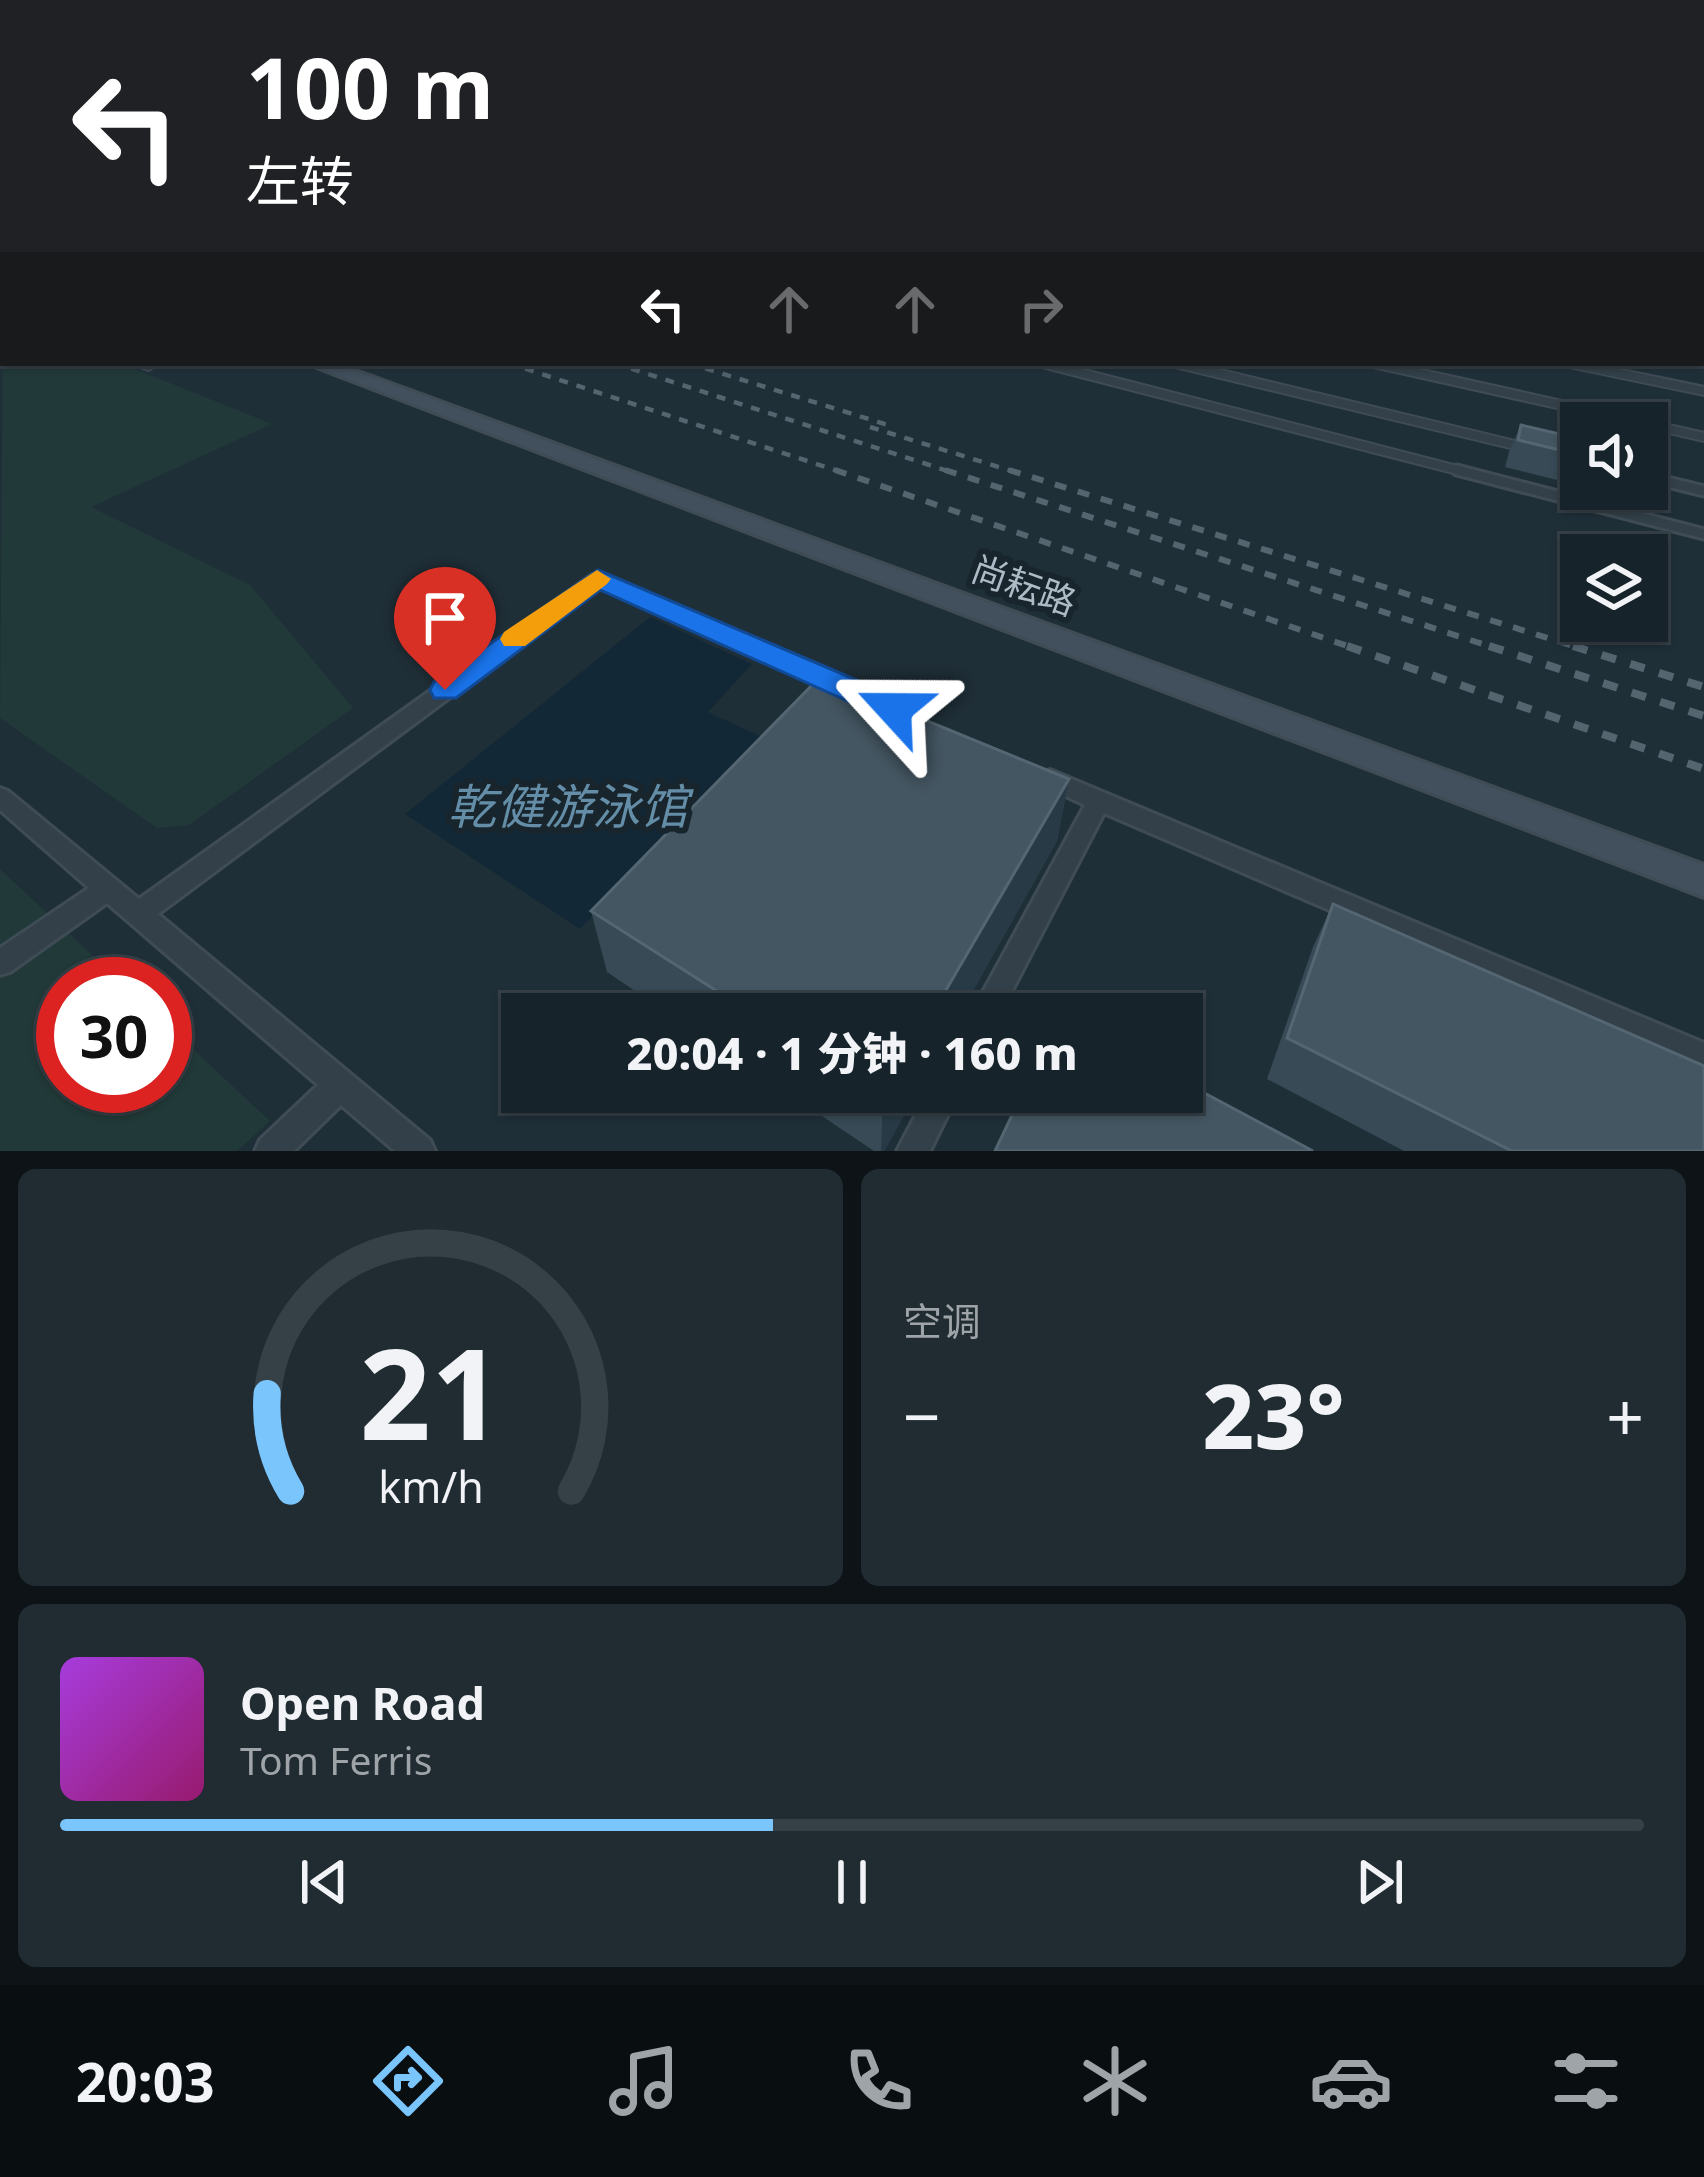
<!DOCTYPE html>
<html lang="zh">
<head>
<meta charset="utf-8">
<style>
	body { margin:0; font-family:"Noto Sans","Noto Sans SC",sans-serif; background:#202b32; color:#f1f3f6; height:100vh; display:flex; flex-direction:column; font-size:45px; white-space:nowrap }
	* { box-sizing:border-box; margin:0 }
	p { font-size:39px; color:#9ea4a8 }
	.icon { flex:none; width:66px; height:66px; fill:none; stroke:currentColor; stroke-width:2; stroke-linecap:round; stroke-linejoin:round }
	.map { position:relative; height:1151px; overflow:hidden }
	.panel { display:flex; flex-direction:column; gap:18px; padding:18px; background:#0d1317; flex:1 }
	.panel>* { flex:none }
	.top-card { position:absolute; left:0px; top:0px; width:1704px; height:366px; box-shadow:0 3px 9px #0004,0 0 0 3px #364047; background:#202124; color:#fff; overflow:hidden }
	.fabs { position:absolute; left:1560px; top:402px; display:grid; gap:24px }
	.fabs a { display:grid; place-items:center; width:108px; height:108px; border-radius:0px; background:#17232a; box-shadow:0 3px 9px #0004,0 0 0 3px #364047; font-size:60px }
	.speed { position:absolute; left:36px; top:957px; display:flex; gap:24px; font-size:60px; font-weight:700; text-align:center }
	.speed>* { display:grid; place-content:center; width:156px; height:156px; border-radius:50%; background:#17232a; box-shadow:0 3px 9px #0004,0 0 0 3px #364047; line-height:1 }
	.speed .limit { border:18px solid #d22; background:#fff; color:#111 }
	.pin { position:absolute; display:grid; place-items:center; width:102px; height:102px; color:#fff; margin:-123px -51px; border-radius:50% 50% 50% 0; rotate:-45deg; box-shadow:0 0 12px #0007 }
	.pin .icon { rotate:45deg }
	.me { position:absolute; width:132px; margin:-66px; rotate:294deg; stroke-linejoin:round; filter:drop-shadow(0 0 9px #0008) }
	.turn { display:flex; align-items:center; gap:42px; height:252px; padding:0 48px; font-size:54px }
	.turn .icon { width:156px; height:156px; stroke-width:2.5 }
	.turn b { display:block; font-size:84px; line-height:102px }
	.lanes { display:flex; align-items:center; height:114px; padding:0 48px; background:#0003; justify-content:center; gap:60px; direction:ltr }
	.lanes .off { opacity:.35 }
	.big { font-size:90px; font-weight:800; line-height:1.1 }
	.panel .widget { flex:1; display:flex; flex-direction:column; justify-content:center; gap:18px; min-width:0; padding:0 42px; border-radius:18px; background:#202b32 }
	.panel .dial { align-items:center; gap:0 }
	.dial svg { height:312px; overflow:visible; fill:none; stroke:#364047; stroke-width:7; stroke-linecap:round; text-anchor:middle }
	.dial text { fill:#f1f3f6; stroke:none }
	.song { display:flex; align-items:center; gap:36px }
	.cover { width:144px; height:144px; border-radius:18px; background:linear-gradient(135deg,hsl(280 70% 55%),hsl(320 70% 35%)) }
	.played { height:12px; border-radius:6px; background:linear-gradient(90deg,#7bc5fd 45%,#364047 45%) }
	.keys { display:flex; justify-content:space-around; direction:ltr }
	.heat { display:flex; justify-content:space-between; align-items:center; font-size:66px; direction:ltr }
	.panel .tiles { flex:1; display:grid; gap:18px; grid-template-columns:1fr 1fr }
	.widget:last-child { grid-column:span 2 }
	.trip { position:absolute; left:501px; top:993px; width:702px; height:120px; border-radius:0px; background:#17232a; box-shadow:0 3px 9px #0004,0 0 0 3px #364047; font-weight:800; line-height:120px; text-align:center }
	.tabs { display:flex; height:192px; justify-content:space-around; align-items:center; background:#090e11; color:#9ea4a8 }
	.tabs .icon { width:84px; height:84px }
	.tabs .active { color:#7bc5fd }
	.tabs b { font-size:54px; color:#f1f3f6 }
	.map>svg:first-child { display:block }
	.green { fill:#213938 }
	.water { fill:#132836 }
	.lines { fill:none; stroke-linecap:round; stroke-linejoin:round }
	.lane-far1-casing { stroke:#3f4c55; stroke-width:12 }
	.lane-casing { stroke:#3f4c55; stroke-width:15 }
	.street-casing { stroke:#3f4c55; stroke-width:6 }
	.secondary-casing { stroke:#3f4c55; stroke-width:6 }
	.lane-far1 { stroke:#334049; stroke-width:8 }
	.lane { stroke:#334049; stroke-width:9 }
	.street { fill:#334049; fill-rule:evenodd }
	.secondary { fill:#41505c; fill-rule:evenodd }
	.rail-far2 { stroke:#546570; stroke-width:4.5; stroke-dasharray:9 9; stroke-linecap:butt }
	.rail-far1 { stroke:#546570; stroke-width:6; stroke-dasharray:12 12; stroke-linecap:butt }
	.rail { stroke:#546570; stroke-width:8; stroke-dasharray:15 15; stroke-linecap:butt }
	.wall { fill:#374a55 }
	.shaded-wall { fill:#283a45 }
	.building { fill:#445662; stroke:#546671; stroke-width:3 }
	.route { fill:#1a73e8; stroke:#114b97; stroke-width:3 }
	.slow { fill:#f59e0b }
	.labels { text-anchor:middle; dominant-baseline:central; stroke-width:12; stroke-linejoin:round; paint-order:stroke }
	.street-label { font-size:36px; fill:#adbbc6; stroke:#18252d }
	.near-water-label { font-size:48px; font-style:italic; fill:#648da7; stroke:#18252d }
</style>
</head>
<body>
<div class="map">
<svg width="1704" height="1151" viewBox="0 0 1704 1151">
	<rect width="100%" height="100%" fill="#1f2f38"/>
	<!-- green -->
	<path class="green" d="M 3,301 L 3,363 L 120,363 L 272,424 L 91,507 L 250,585 L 353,708 L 189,825 L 157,828 L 0,718 Z
		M 0,869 L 123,984 L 63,984 L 63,1086 L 165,1086 L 165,1023 L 270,1121 L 237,1151 L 0,1151 Z"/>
	<!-- water -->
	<path class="water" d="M 650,617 L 752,664 L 708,712 L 762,737 L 580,929 L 405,814 Z"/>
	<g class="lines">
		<!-- lane-far1 casing -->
		<g class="lane-far1-casing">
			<path id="lane-far1" d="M 140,363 L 148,366
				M 1042,363 L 1469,473
				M 1175,363 L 1523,447
				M 1373,363 L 1643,423
				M 1569,363 L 1704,391
				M 1647,424 L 1704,437"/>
		</g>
		<!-- lane casing -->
		<g class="lane-casing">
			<path id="lane" d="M 1457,470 L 1704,534
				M 1647,477 L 1704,491"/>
		</g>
		<!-- street casing -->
		<g class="street-casing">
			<path id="street" d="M 0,291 L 3,291 L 3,298 L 0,298 Z
				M 598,574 L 884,696 L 887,701 L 884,706 L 870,706 L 600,586 L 158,914 L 430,1140 L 435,1151 L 395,1151 L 341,1105 L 294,1151 L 255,1151 L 260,1140 L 318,1085 L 107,903 L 10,972 L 0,975 L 0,948 L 89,888 L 0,810 L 0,788 L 8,791 L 139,899 L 592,575 Z
				M 1050,770 L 1704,1043 L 1704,1071 L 1104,813 L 1000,1014 L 971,1014 L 1085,805 L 1042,785 L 1039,779 L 1042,773 Z
				M 928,1092 L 959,1092 L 930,1151 L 897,1151 Z"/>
		</g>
		<!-- secondary casing -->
		<g class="secondary-casing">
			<path id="secondary" d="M 0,240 L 3,241 L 3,251 L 0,250 Z
				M 306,363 L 334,363 L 1704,865 L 1704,897 Z"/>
		</g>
		<!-- lane-far1 -->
		<use href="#lane-far1" class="lane-far1"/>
		<!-- lane -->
		<use href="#lane" class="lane"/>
		<!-- street -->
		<use href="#street" class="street"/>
		<!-- secondary -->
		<use href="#secondary" class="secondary"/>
		<!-- rail-far2 -->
		<path class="rail-far2" d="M 508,363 L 844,473
			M 614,363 L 954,473
			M 688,363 L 888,425
			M 870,427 L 1018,473"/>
		<!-- rail-far1 -->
		<path class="rail-far1" d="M 835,470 L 1356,649
			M 945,470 L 1498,649
			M 1009,470 L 1583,649"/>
		<!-- rail -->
		<path class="rail" d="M 1347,646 L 1704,769
			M 1489,646 L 1704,716
			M 1573,646 L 1704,687"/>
	</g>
	<!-- wall -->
	<path class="wall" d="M 1521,425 L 1581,439 L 1581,486 L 1505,467 L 1509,452 Z
		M 1591,489 L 1640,489 L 1634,500 Z
		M 1069,779 L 1057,841 L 960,1014 L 669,1014 L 607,972 L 591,911 Z
		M 1333,904 L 1704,1151 L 1404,1151 L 1267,1079 L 1313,947 Z
		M 786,1092 L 917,1092 L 884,1151 L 874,1151 Z"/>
	<!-- shaded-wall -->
	<path class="shaded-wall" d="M 1069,779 L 1057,841 L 960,1014 L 932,1014 Z
		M 886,1092 L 917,1092 L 884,1151 L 881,1151 L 883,1097 Z"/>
	<!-- building -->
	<path class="building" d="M 1521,425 L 1581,439 L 1581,455 L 1518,440 Z
		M 1647,454 L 1650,455 L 1649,472 L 1647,471 Z
		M 820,677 L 1069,779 L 932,1014 L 753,1014 L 591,911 Z
		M 1333,904 L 1704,1066 L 1704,1151 L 1512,1151 L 1287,1038 Z
		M 1182,1081 L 1313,1151 L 995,1151 L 1023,1092 L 1182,1092 Z"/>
	<!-- sky -->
	<linearGradient id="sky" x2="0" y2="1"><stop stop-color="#111a1f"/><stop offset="0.58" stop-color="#3c4d5e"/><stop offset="1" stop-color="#3c4d5e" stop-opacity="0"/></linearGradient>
	<rect width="1704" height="383" fill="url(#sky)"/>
	<!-- route -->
	<path class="route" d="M 598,570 L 906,701 L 910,709 L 906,717 L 883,717 L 600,590 L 456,698 L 434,698 L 430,690 L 434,682 Z"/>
	<!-- slow -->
	<path class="slow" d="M 597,570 L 611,579 L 607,584 L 525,646 L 504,646 L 500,639 L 504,632 Z"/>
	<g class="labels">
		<!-- street labels -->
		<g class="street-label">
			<text transform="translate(1024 585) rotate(20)">尚耘路</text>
		</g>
		<!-- near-water labels -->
		<g class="near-water-label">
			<text x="568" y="805">乾健游泳馆</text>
		</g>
	</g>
</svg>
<div class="fabs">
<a><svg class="icon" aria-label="sound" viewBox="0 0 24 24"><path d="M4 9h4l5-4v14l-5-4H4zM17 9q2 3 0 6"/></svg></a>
<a><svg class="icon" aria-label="layers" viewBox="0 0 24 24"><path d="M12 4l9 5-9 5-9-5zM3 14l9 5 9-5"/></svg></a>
</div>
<div class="speed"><div class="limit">30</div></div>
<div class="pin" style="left:445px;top:690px;background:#d93025"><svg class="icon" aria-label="arrive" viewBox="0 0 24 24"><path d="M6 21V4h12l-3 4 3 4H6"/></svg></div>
<svg class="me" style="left:894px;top:709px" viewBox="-20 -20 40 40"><path d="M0-17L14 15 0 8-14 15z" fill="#1a73e8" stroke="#fff" stroke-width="4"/></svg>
<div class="trip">20:04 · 1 分钟 · 160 m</div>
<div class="top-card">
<div class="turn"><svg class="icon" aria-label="left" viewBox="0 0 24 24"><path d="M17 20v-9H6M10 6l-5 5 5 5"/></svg><div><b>100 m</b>左转</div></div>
<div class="lanes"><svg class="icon" aria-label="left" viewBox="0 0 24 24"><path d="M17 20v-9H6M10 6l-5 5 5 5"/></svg><svg class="icon off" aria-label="ahead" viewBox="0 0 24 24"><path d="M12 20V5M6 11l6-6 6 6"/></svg><svg class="icon off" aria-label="ahead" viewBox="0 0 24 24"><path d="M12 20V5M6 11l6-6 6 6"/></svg><svg class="icon off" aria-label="right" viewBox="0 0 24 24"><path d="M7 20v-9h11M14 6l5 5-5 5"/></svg></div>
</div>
</div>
<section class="panel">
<div class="tiles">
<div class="widget dial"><svg viewBox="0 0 100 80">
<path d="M14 69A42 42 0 1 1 86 69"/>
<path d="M14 69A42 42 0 0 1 8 44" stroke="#7bc5fd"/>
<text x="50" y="56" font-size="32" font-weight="700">21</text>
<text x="50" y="72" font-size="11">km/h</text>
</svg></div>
<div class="widget"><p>空调</p>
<div class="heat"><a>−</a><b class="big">23°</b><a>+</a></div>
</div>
<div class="widget">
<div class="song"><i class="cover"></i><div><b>Open Road</b><p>Tom Ferris</p></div></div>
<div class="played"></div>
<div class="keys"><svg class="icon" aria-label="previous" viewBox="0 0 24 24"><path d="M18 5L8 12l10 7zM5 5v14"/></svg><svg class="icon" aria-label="pause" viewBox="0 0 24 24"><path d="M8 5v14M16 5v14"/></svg><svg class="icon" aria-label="next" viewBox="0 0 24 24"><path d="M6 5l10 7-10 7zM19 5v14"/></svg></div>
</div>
</div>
</section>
<nav class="tabs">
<b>20:03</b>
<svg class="icon active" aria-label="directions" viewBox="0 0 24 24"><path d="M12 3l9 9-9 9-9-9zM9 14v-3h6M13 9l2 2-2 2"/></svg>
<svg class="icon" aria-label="music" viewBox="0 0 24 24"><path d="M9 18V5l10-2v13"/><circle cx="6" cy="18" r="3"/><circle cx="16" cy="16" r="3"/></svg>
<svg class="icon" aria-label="phone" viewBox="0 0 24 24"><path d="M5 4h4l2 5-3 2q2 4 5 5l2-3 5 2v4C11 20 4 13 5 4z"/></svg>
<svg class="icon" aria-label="climate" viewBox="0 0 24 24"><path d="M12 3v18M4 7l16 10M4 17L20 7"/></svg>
<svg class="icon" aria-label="car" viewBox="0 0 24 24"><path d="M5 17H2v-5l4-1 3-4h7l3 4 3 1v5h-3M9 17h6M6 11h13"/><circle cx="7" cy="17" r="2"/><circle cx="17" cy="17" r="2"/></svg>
<svg class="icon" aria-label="filters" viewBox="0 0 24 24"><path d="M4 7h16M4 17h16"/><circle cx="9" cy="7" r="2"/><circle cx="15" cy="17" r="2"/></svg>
</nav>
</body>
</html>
